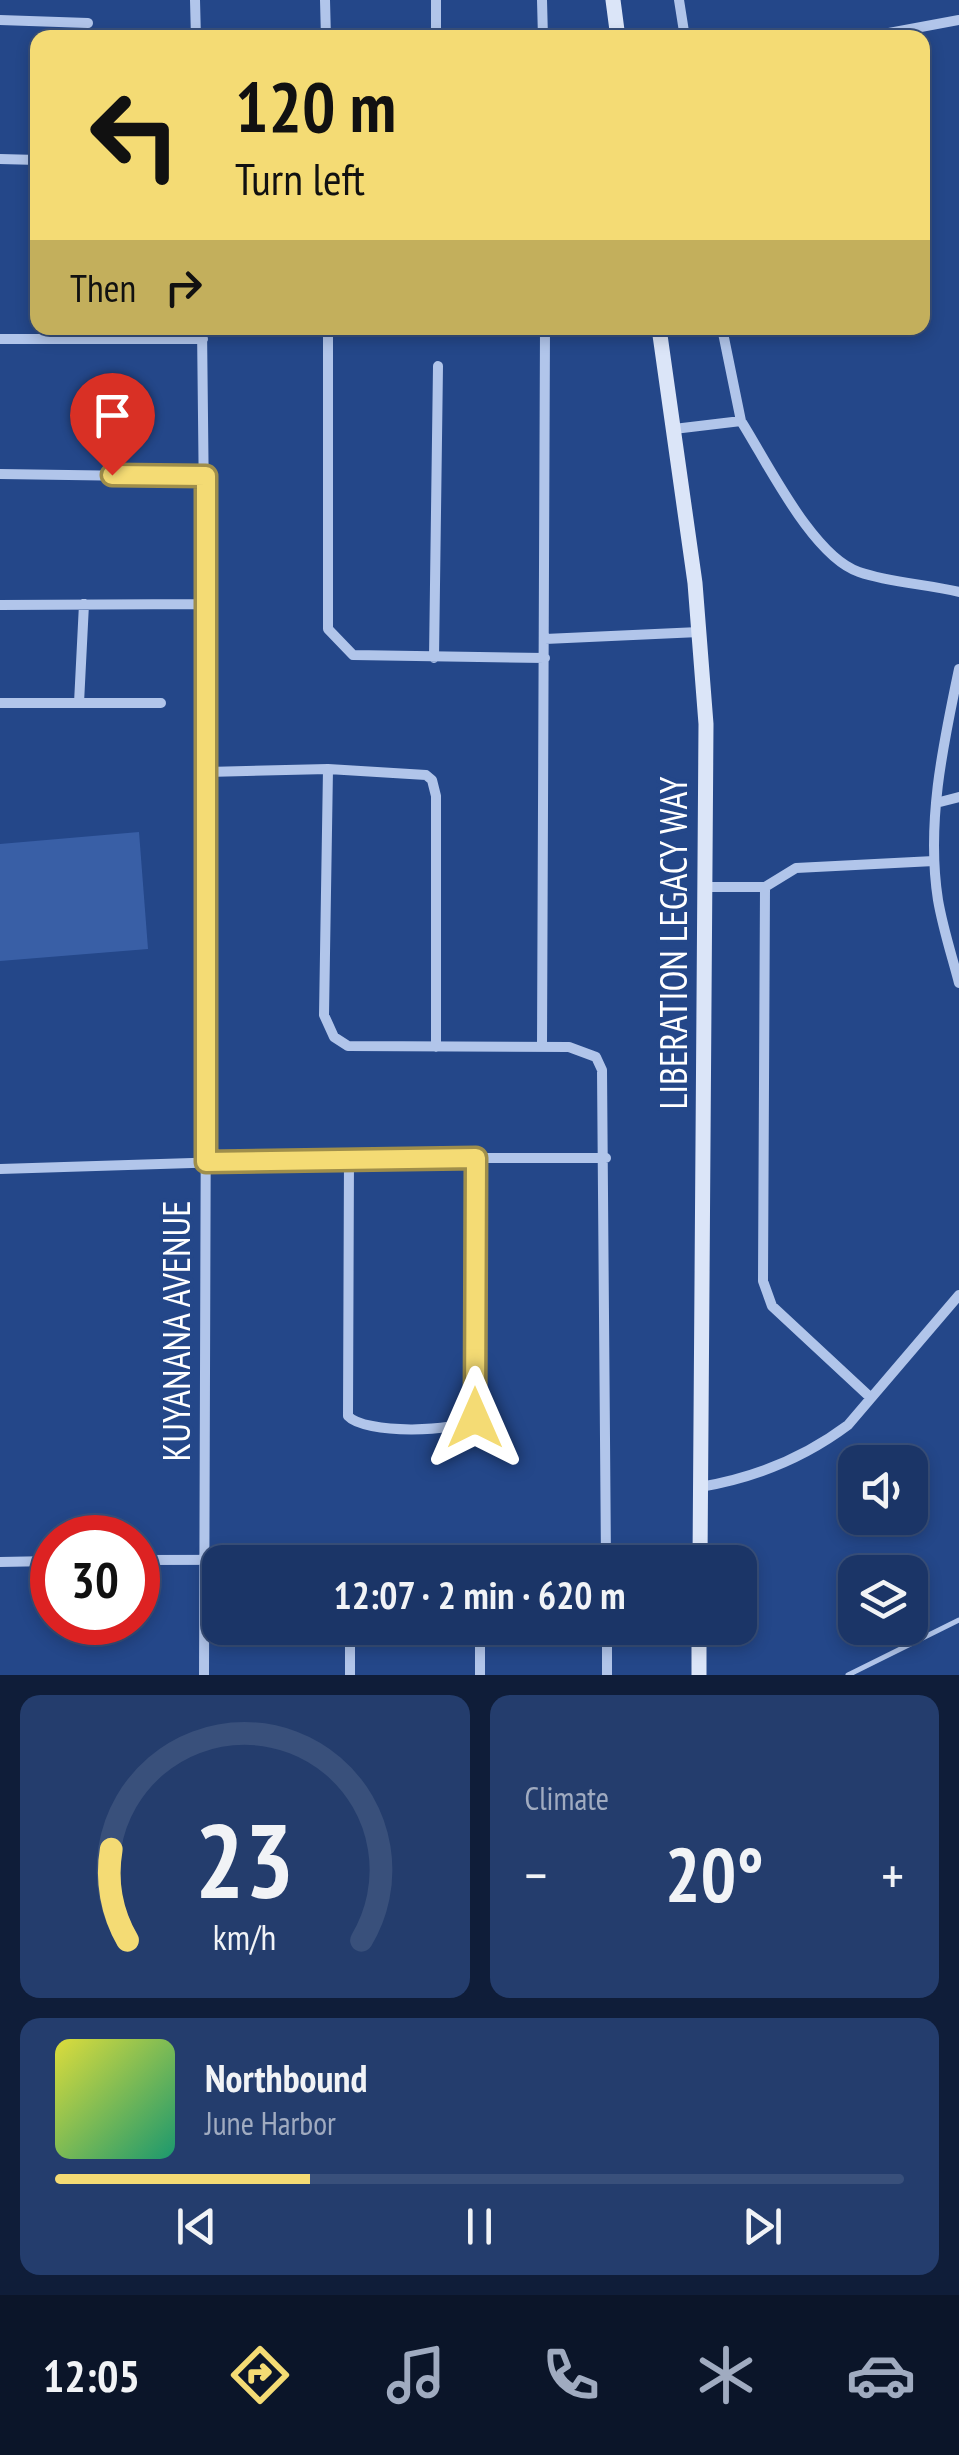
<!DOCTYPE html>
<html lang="en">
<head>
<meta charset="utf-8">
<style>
	body { margin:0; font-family:"PT Sans Narrow",sans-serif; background:#243d6d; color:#f1f3f6; height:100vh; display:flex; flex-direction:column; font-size:38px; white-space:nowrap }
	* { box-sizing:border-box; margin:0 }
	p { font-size:32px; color:#a0abc0 }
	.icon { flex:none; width:55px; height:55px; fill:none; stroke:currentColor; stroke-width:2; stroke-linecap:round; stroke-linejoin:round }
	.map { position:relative; height:1675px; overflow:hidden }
	.sheet { display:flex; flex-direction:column; gap:20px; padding:20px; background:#0f1d39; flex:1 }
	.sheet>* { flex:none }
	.hud { position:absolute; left:30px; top:30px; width:900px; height:305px; border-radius:20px; box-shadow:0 5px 15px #0003,0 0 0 2px #39507b; background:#f4db74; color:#111; overflow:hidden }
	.fabs { position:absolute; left:838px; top:1445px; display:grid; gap:20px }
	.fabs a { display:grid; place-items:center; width:90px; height:90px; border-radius:20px; background:#1b3567; box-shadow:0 5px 15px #0003,0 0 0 2px #39507b; font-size:50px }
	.speed { position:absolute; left:30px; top:1515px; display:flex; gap:20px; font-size:50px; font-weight:700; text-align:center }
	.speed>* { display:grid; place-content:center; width:130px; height:130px; border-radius:50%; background:#1b3567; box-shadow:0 5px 15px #0003,0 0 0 2px #39507b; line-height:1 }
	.speed .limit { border:15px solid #d22; background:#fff; color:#111 }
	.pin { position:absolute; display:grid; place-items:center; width:85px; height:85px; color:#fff; margin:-102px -42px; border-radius:50% 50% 50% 0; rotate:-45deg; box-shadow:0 0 10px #0007 }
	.pin .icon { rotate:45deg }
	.me { position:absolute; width:110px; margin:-55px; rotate:0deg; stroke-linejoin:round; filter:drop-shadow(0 0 8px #0008) }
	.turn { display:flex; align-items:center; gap:35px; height:210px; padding:0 40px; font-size:45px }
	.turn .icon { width:130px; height:130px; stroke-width:2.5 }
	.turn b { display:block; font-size:70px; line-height:85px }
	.then { display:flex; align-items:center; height:95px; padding:0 40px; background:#0003; gap:20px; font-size:38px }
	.big { font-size:75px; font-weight:600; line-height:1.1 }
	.sheet .card { flex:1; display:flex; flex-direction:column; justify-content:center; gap:15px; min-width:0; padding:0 35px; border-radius:20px; background:#243d6d }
	.sheet .dial { align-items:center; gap:0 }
	.dial svg { height:260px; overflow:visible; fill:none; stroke:#39507b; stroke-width:7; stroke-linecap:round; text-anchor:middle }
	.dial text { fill:#f1f3f6; stroke:none }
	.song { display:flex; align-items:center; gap:30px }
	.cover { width:120px; height:120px; border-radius:15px; background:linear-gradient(135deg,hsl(60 70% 55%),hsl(160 70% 35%)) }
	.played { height:10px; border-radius:5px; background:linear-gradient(90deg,#f4db74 30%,#39507b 30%) }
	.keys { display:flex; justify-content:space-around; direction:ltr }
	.heat { display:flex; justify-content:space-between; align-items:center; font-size:55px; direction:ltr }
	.sheet .tiles { flex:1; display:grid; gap:20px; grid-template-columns:1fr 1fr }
	.card:last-child { grid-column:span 2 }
	.trip { position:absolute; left:202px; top:1545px; width:555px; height:100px; border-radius:20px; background:#1b3567; box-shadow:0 5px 15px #0003,0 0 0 2px #39507b; font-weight:600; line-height:100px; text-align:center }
	.tabs { display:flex; height:160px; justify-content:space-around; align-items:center; background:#0b1529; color:#a0abc0 }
	.tabs .icon { width:70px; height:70px }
	.tabs .current { color:#f4db74 }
	.tabs b { font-size:45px; color:#f1f3f6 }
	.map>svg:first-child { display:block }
	.green { fill:#395fa6 }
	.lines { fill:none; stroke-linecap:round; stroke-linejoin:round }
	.lane { stroke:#b1c5ea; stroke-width:5 }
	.street { stroke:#b1c5ea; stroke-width:10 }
	.secondary { stroke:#dbe5f8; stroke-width:15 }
	.route-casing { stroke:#9f8e4b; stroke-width:25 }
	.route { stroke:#f4db74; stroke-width:18 }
	.labels { text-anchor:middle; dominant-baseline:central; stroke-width:8; stroke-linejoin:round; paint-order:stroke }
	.street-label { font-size:38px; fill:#fff; stroke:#244789 }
</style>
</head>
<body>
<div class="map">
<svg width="959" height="1675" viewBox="0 0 959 1675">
	<rect width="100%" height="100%" fill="#244789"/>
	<!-- green -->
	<path class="green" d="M 139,832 L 148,949 L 0,961 L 0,844 Z"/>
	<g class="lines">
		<!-- lane -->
		<path class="lane" d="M 848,1675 L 959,1620"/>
		<!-- street -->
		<path class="street" d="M 195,0 L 196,38
			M 325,0 L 326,38
			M 542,0 L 543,38
			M 679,0 L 685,38
			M 0,20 L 88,23
			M 436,38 L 436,0
			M 862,38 L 959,20
			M 0,159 L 38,160
			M 202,328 L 207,772 L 204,1675
			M 328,328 L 328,629 L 353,655 L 545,658
			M 722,328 L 741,421
			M 0,339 L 203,339
			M 674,429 L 741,421 C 767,462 813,557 859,572 C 891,583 927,584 959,592
			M 0,474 L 205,477
			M 0,605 L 205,604
			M 545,639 L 699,632
			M 434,658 L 438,366
			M 959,669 C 943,745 926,823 938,900 C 943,929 952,956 959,983
			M 0,703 L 161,703
			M 79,703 L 84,604
			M 328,769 L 324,1015 L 334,1037 L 348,1046 L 569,1047 L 596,1057 L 602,1070 L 606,1562
			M 207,772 L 328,769 L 426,775 L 432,780 L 436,796 L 436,1047
			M 936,803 L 959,797
			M 707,887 L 765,887
			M 542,1047 L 545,328
			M 349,1158 L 348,1416 C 364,1434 457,1433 475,1418 L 476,1158
			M 0,1169 L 349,1158 L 606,1158
			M 871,1398 L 772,1306 L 763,1281 L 765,887 L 796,868 L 934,861
			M 700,1487 C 754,1478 804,1458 848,1425 L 959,1295
			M 138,1560 L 606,1559
			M 0,1562 L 52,1561
			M 607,1628 L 607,1675
			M 350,1675 L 350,1628
			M 480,1675 L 480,1628"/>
		<!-- secondary -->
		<path class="secondary" d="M 613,0 L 618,38
			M 659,328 L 695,583 L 706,724 L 700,1562
			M 699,1675 L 699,1628"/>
	</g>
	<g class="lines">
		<!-- route casing -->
		<g class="route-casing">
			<path id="route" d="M 112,475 L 206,476 L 206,1162 L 476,1158 L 475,1418"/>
		</g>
		<!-- route -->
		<use href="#route" class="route"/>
	</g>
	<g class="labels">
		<!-- street labels -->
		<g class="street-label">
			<text transform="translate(672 943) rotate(-90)">LIBERATION LEGACY WAY</text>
			<text transform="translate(175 1331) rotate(-90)">KUYANANA AVENUE</text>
		</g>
	</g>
</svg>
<div class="fabs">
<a><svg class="icon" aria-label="sound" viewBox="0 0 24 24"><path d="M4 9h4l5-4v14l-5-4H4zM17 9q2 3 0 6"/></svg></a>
<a><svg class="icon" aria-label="layers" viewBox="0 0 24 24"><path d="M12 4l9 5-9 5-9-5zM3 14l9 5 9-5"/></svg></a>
</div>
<div class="speed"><div class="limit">30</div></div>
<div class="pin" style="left:112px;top:475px;background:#d93025"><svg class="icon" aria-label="arrive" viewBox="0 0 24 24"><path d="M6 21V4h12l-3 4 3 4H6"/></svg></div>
<svg class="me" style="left:475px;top:1418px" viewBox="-20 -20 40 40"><path d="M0-17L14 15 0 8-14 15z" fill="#f4db74" stroke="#fff" stroke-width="4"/></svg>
<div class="trip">12:07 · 2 min · 620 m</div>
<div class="hud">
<div class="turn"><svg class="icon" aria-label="left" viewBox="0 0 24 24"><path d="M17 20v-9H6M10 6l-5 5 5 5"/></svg><div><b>120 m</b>Turn left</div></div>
<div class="then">Then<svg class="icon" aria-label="right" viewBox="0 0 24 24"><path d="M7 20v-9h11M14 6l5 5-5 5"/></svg></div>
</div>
</div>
<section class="sheet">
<div class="tiles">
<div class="card dial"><svg viewBox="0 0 100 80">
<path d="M14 69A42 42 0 1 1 86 69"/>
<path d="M14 69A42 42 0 0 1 9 41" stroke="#f4db74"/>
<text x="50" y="56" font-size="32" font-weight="700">23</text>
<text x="50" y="72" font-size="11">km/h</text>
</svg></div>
<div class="card"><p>Climate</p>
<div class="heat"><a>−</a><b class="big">20°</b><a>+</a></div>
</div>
<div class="card">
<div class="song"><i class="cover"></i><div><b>Northbound</b><p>June Harbor</p></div></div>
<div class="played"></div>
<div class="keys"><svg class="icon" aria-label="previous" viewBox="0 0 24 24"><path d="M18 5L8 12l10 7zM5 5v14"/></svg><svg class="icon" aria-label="pause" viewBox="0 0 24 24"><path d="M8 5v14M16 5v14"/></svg><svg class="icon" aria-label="next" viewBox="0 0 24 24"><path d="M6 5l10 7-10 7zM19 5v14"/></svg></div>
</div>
</div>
</section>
<nav class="tabs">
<b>12:05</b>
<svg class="icon current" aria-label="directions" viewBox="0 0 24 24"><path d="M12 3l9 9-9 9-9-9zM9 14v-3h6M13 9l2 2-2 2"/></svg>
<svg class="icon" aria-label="music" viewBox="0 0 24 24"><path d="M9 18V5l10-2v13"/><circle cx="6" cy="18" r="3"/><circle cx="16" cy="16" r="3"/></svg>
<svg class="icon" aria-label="phone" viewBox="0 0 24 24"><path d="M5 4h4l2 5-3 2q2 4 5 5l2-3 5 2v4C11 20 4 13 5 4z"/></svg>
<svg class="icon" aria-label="climate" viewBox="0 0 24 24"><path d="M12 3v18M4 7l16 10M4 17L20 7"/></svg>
<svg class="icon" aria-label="car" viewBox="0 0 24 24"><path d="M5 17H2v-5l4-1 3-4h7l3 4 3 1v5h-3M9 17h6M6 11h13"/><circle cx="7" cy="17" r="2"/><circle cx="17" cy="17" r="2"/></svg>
</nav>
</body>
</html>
